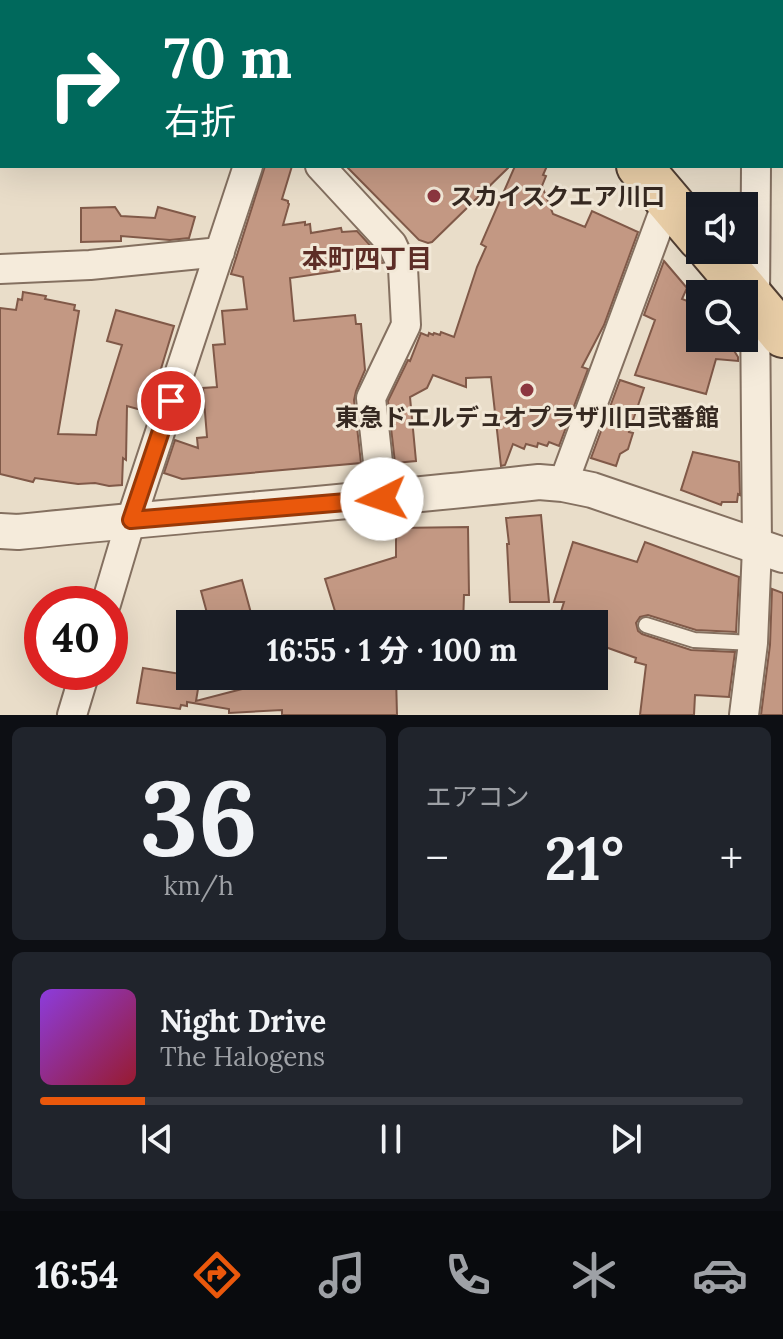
<!DOCTYPE html>
<html lang="ja">
<head>
<meta charset="utf-8">
<style>
	body { margin:0; font-family:Lora,"Noto Sans JP",serif; background:#20242c; color:#f1f3f6; height:100vh; display:flex; flex-direction:column; font-size:30px; white-space:nowrap }
	* { box-sizing:border-box; margin:0 }
	p { font-size:26px; color:#9ea1a6 }
	.icon { flex:none; width:44px; height:44px; fill:none; stroke:currentColor; stroke-width:2; stroke-linecap:round; stroke-linejoin:round }
	.map { position:relative; height:715px; overflow:hidden }
	.side { display:flex; flex-direction:column; gap:12px; padding:12px; background:#0d0f14; flex:1 }
	.side>* { flex:none }
	.hud { position:absolute; left:0px; top:0px; width:784px; height:168px; box-shadow:0 8px 32px #0002; background:#00695c; color:#fff; overflow:hidden }
	.fabs { position:absolute; left:686px; top:192px; display:grid; gap:16px }
	.fabs a { display:grid; place-items:center; width:72px; height:72px; border-radius:0px; background:#171b24; box-shadow:0 8px 32px #0002; font-size:40px }
	.speed { position:absolute; left:24px; top:586px; display:flex; gap:16px; font-size:40px; font-weight:700; text-align:center }
	.speed>* { display:grid; place-content:center; width:104px; height:104px; border-radius:50%; background:#171b24; box-shadow:0 8px 32px #0002; line-height:1 }
	.speed .limit { border:12px solid #d22; background:#fff; color:#111 }
	.pin { position:absolute; display:grid; place-items:center; width:68px; height:68px; color:#fff; margin:-34px; border:4px solid #fff; border-radius:50%; box-shadow:0 2px 8px #0007 }
	.me { position:absolute; width:88px; margin:-44px; rotate:266deg; stroke-linejoin:round; filter:drop-shadow(0 0 6px #0008) }
	.turn { display:flex; align-items:center; gap:28px; height:168px; padding:0 32px; font-size:36px }
	.turn .icon { width:104px; height:104px; stroke-width:2.5 }
	.turn b { display:block; font-size:56px; line-height:68px }
	.big { font-size:60px; font-weight:700; line-height:1.1 }
	.side .card { flex:1; display:flex; flex-direction:column; justify-content:center; gap:12px; min-width:0; padding:0 28px; border-radius:12px; background:#20242c }
	.side .dial { align-items:center; gap:0 }
	.dial b { font-size:104px; line-height:1 }
	.song { display:flex; align-items:center; gap:24px }
	.cover { width:96px; height:96px; border-radius:12px; background:linear-gradient(135deg,hsl(270 70% 55%),hsl(350 70% 35%)) }
	.played { height:8px; border-radius:4px; background:linear-gradient(90deg,#ea580c 15%,#363941 15%) }
	.keys { display:flex; justify-content:space-around; direction:ltr }
	.heat { display:flex; justify-content:space-between; align-items:center; font-size:44px; direction:ltr }
	.side .tiles { flex:1; display:grid; gap:12px; grid-template-columns:1fr 1fr }
	.card:last-child { grid-column:span 2 }
	.trip { position:absolute; left:176px; top:610px; width:432px; height:80px; border-radius:0px; background:#171b24; box-shadow:0 8px 32px #0002; font-weight:700; line-height:80px; text-align:center }
	.tab-bar { display:flex; height:128px; justify-content:space-around; align-items:center; background:#090b0e; color:#9ea1a6 }
	.tab-bar .icon { width:56px; height:56px }
	.tab-bar .selected { color:#ea580c }
	.tab-bar b { font-size:36px; color:#f1f3f6 }
	.map>svg:first-child { display:block }
	.building { fill:#c39883; stroke:#805948; stroke-width:2 }
	.lines { fill:none; stroke-linecap:round; stroke-linejoin:round }
	.service-casing { stroke:#847060; stroke-width:18 }
	.minor-casing { stroke:#847060; stroke-width:32 }
	.tertiary-casing { stroke:#847060; stroke-width:38 }
	.primary-casing { stroke:#523f33; stroke-width:48 }
	.service { stroke:#f5ebdb; stroke-width:14 }
	.minor { stroke:#f5ebdb; stroke-width:28 }
	.tertiary { stroke:#f5ebdb; stroke-width:34 }
	.primary { stroke:#e8cda6; stroke-width:44 }
	.route-casing { stroke:#983908; stroke-width:20 }
	.route { stroke:#ea580c; stroke-width:14 }
	.poi-dot { fill:#8c373f; stroke:#f2e8d7; stroke-width:3 }
	.labels { text-anchor:middle; dominant-baseline:central; stroke-width:6; stroke-linejoin:round; paint-order:stroke }
	.poi-label { font-size:24px; font-weight:bold; fill:#362921; stroke:#f2e8d7; text-anchor:start }
	.neighbourhood-label { font-size:26px; font-weight:bold; fill:#5d2d26; stroke:#f2e8d7 }
</style>
</head>
<body>
<div class="map">
<svg width="783" height="715" viewBox="0 0 783 715">
	<rect width="100%" height="100%" fill="#e9ddc9"/>
	<!-- building -->
	<path class="building" d="M 265,166 L 292,166 L 282,199 L 288,201 L 288,203 L 289,204 L 283,225 L 305,222 L 305,225 L 310,224 L 311,233 L 341,228 L 342,232 L 357,231 L 378,254 L 382,263 L 351,266 L 352,269 L 290,278 L 294,321 L 355,315 L 356,324 L 361,324 L 365,370 L 356,391 L 354,400 L 361,463 L 182,479 L 164,473 L 175,440 L 198,448 L 197,438 L 207,437 L 203,388 L 217,387 L 213,345 L 225,344 L 222,311 L 247,309 L 243,277 L 231,274 Z
		M 346,166 L 510,166 L 432,242 L 428,243 L 419,240 Z
		M 515,166 L 547,166 L 543,175 L 546,176 L 542,186 L 553,214 L 585,227 L 592,211 L 638,232 L 604,325 L 582,367 L 588,369 L 559,446 L 549,442 L 547,446 L 538,443 L 537,447 L 526,444 L 524,449 L 513,444 L 505,465 L 501,466 L 491,377 L 466,378 L 466,387 L 433,375 L 427,388 L 410,397 L 416,461 L 395,463 L 388,401 L 408,360 L 410,361 L 421,333 L 428,336 L 429,333 L 433,335 L 434,333 L 440,335 L 441,332 L 454,337 L 477,267 L 486,247 L 481,244 Z
		M 115,207 L 121,216 L 155,218 L 158,207 L 195,217 L 189,238 L 170,240 L 121,236 L 121,241 L 81,242 L 81,208 Z
		M 664,261 L 687,288 L 682,299 L 700,306 L 700,338 L 726,338 L 738,357 L 738,361 L 716,359 L 706,394 L 635,375 L 655,320 L 644,315 Z
		M 23,292 L 46,296 L 45,299 L 75,305 L 74,310 L 79,311 L 58,434 L 96,435 L 98,422 L 122,345 L 107,341 L 116,310 L 174,326 L 160,372 L 158,371 L 145,411 L 127,406 L 126,460 L 123,458 L 122,485 L 109,486 L 95,483 L 78,484 L 35,478 L 33,482 L 0,474 L 0,308 L 16,310 L 18,299 L 22,300 Z
		M 620,380 L 644,388 L 629,432 L 633,433 L 628,449 L 620,454 L 616,466 L 591,458 Z
		M 693,452 L 739,462 L 740,495 L 738,494 L 737,502 L 722,502 L 721,505 L 681,490 Z
		M 541,515 L 549,602 L 510,602 L 507,544 L 509,544 L 506,518 Z
		M 468,527 L 469,595 L 464,595 L 463,624 L 339,624 L 325,579 L 396,557 L 396,528 Z
		M 573,542 L 637,562 L 645,542 L 739,577 L 736,632 L 696,630 L 648,615 L 640,617 L 636,623 L 638,631 L 642,634 L 691,650 L 735,652 L 729,697 L 695,695 L 694,715 L 640,715 L 646,665 L 635,662 L 636,658 L 594,643 L 594,624 L 557,624 L 564,602 L 554,602 Z
		M 242,580 L 254,624 L 210,624 L 201,591 Z
		M 772,589 L 783,593 L 783,715 L 761,715 L 770,645 Z
		M 143,668 L 200,677 L 196,701 L 265,683 L 263,676 L 396,676 L 397,715 L 282,715 L 282,710 L 229,713 L 229,709 L 187,702 L 187,706 L 181,705 L 180,709 L 137,703 Z"/>
	<g class="lines">
		<!-- service casing -->
		<g class="service-casing">
			<path id="service" d="M 646,625 L 694,640 L 753,643"/>
		</g>
		<!-- minor casing -->
		<g class="minor-casing">
			<path id="minor" d="M 301,2 L 301,0
				M 761,2 L 761,0
				M 782,115 L 783,115
				M 320,166 L 392,244 L 403,268 L 406,325 L 371,398 L 382,499
				M 0,269 L 90,265 L 220,252
				M 563,484 L 668,200
				M 106,604 L 131,520 L 248,166
				M 72,715 L 85,672
				M 744,715 L 753,643 L 757,547 L 755,301 L 756,166"/>
		</g>
		<!-- tertiary casing -->
		<g class="tertiary-casing">
			<path id="tertiary" d="M 0,531 L 18,532 C 192,514 366,501 539,482 L 563,484 L 592,490 L 783,555"/>
		</g>
		<!-- primary casing -->
		<g class="primary-casing">
			<path id="primary" d="M 499,0 L 501,2
				M 639,166 L 700,238
				M 711,250 L 783,335"/>
		</g>
		<!-- service -->
		<use href="#service" class="service"/>
		<!-- minor -->
		<use href="#minor" class="minor"/>
		<!-- tertiary -->
		<use href="#tertiary" class="tertiary"/>
		<!-- primary -->
		<use href="#primary" class="primary"/>
	</g>
	<g class="lines">
		<!-- route casing -->
		<g class="route-casing">
			<path id="route" d="M 171,401 L 131,520 L 382,499"/>
		</g>
		<!-- route -->
		<use href="#route" class="route"/>
	</g>
	<!-- markers -->
	<g class="poi-dot">
		<circle cx="434" cy="196" r="8"/>
		<circle cx="527" cy="390" r="8"/>
	</g>
	<g class="labels">
		<!-- poi labels -->
		<g class="poi-label">
			<text x="450" y="196">スカイスクエア川口</text>
			<text x="527" y="417" text-anchor="middle">東急ドエルデュオプラザ川口弐番館</text>
		</g>
		<!-- neighbourhood labels -->
		<g class="neighbourhood-label">
			<text x="367" y="258">本町四丁目</text>
		</g>
	</g>
</svg>
<div class="fabs">
<a><svg class="icon" aria-label="sound" viewBox="0 0 24 24"><path d="M4 9h4l5-4v14l-5-4H4zM17 9q2 3 0 6"/></svg></a>
<a><svg class="icon" aria-label="search" viewBox="0 0 24 24"><circle cx="10" cy="10" r="6"/><path d="M15 15l6 6"/></svg></a>
</div>
<div class="speed"><div class="limit">40</div></div>
<div class="pin" style="left:171px;top:401px;background:#d93025"><svg class="icon" aria-label="arrive" viewBox="0 0 24 24"><path d="M6 21V4h12l-3 4 3 4H6"/></svg></div>
<svg class="me" style="left:382px;top:499px" viewBox="-20 -20 40 40"><circle r="19" fill="#fff"/><path d="M0-13L10 11 0 6-10 11z" fill="#ea580c"/></svg>
<div class="trip">16:55 · 1 分 · 100 m</div>
<div class="hud">
<div class="turn"><svg class="icon" aria-label="right" viewBox="0 0 24 24"><path d="M7 20v-9h11M14 6l5 5-5 5"/></svg><div><b>70 m</b>右折</div></div>
</div>
</div>
<section class="side">
<div class="tiles">
<div class="card dial"><b>36</b><p>km/h</p></div>
<div class="card"><p>エアコン</p>
<div class="heat"><a>−</a><b class="big">21°</b><a>+</a></div>
</div>
<div class="card">
<div class="song"><i class="cover"></i><div><b>Night Drive</b><p>The Halogens</p></div></div>
<div class="played"></div>
<div class="keys"><svg class="icon" aria-label="previous" viewBox="0 0 24 24"><path d="M18 5L8 12l10 7zM5 5v14"/></svg><svg class="icon" aria-label="pause" viewBox="0 0 24 24"><path d="M8 5v14M16 5v14"/></svg><svg class="icon" aria-label="next" viewBox="0 0 24 24"><path d="M6 5l10 7-10 7zM19 5v14"/></svg></div>
</div>
</div>
</section>
<nav class="tab-bar">
<b>16:54</b>
<svg class="icon selected" aria-label="directions" viewBox="0 0 24 24"><path d="M12 3l9 9-9 9-9-9zM9 14v-3h6M13 9l2 2-2 2"/></svg>
<svg class="icon" aria-label="music" viewBox="0 0 24 24"><path d="M9 18V5l10-2v13"/><circle cx="6" cy="18" r="3"/><circle cx="16" cy="16" r="3"/></svg>
<svg class="icon" aria-label="phone" viewBox="0 0 24 24"><path d="M5 4h4l2 5-3 2q2 4 5 5l2-3 5 2v4C11 20 4 13 5 4z"/></svg>
<svg class="icon" aria-label="climate" viewBox="0 0 24 24"><path d="M12 3v18M4 7l16 10M4 17L20 7"/></svg>
<svg class="icon" aria-label="car" viewBox="0 0 24 24"><path d="M5 17H2v-5l4-1 3-4h7l3 4 3 1v5h-3M9 17h6M6 11h13"/><circle cx="7" cy="17" r="2"/><circle cx="17" cy="17" r="2"/></svg>
</nav>
</body>
</html>
